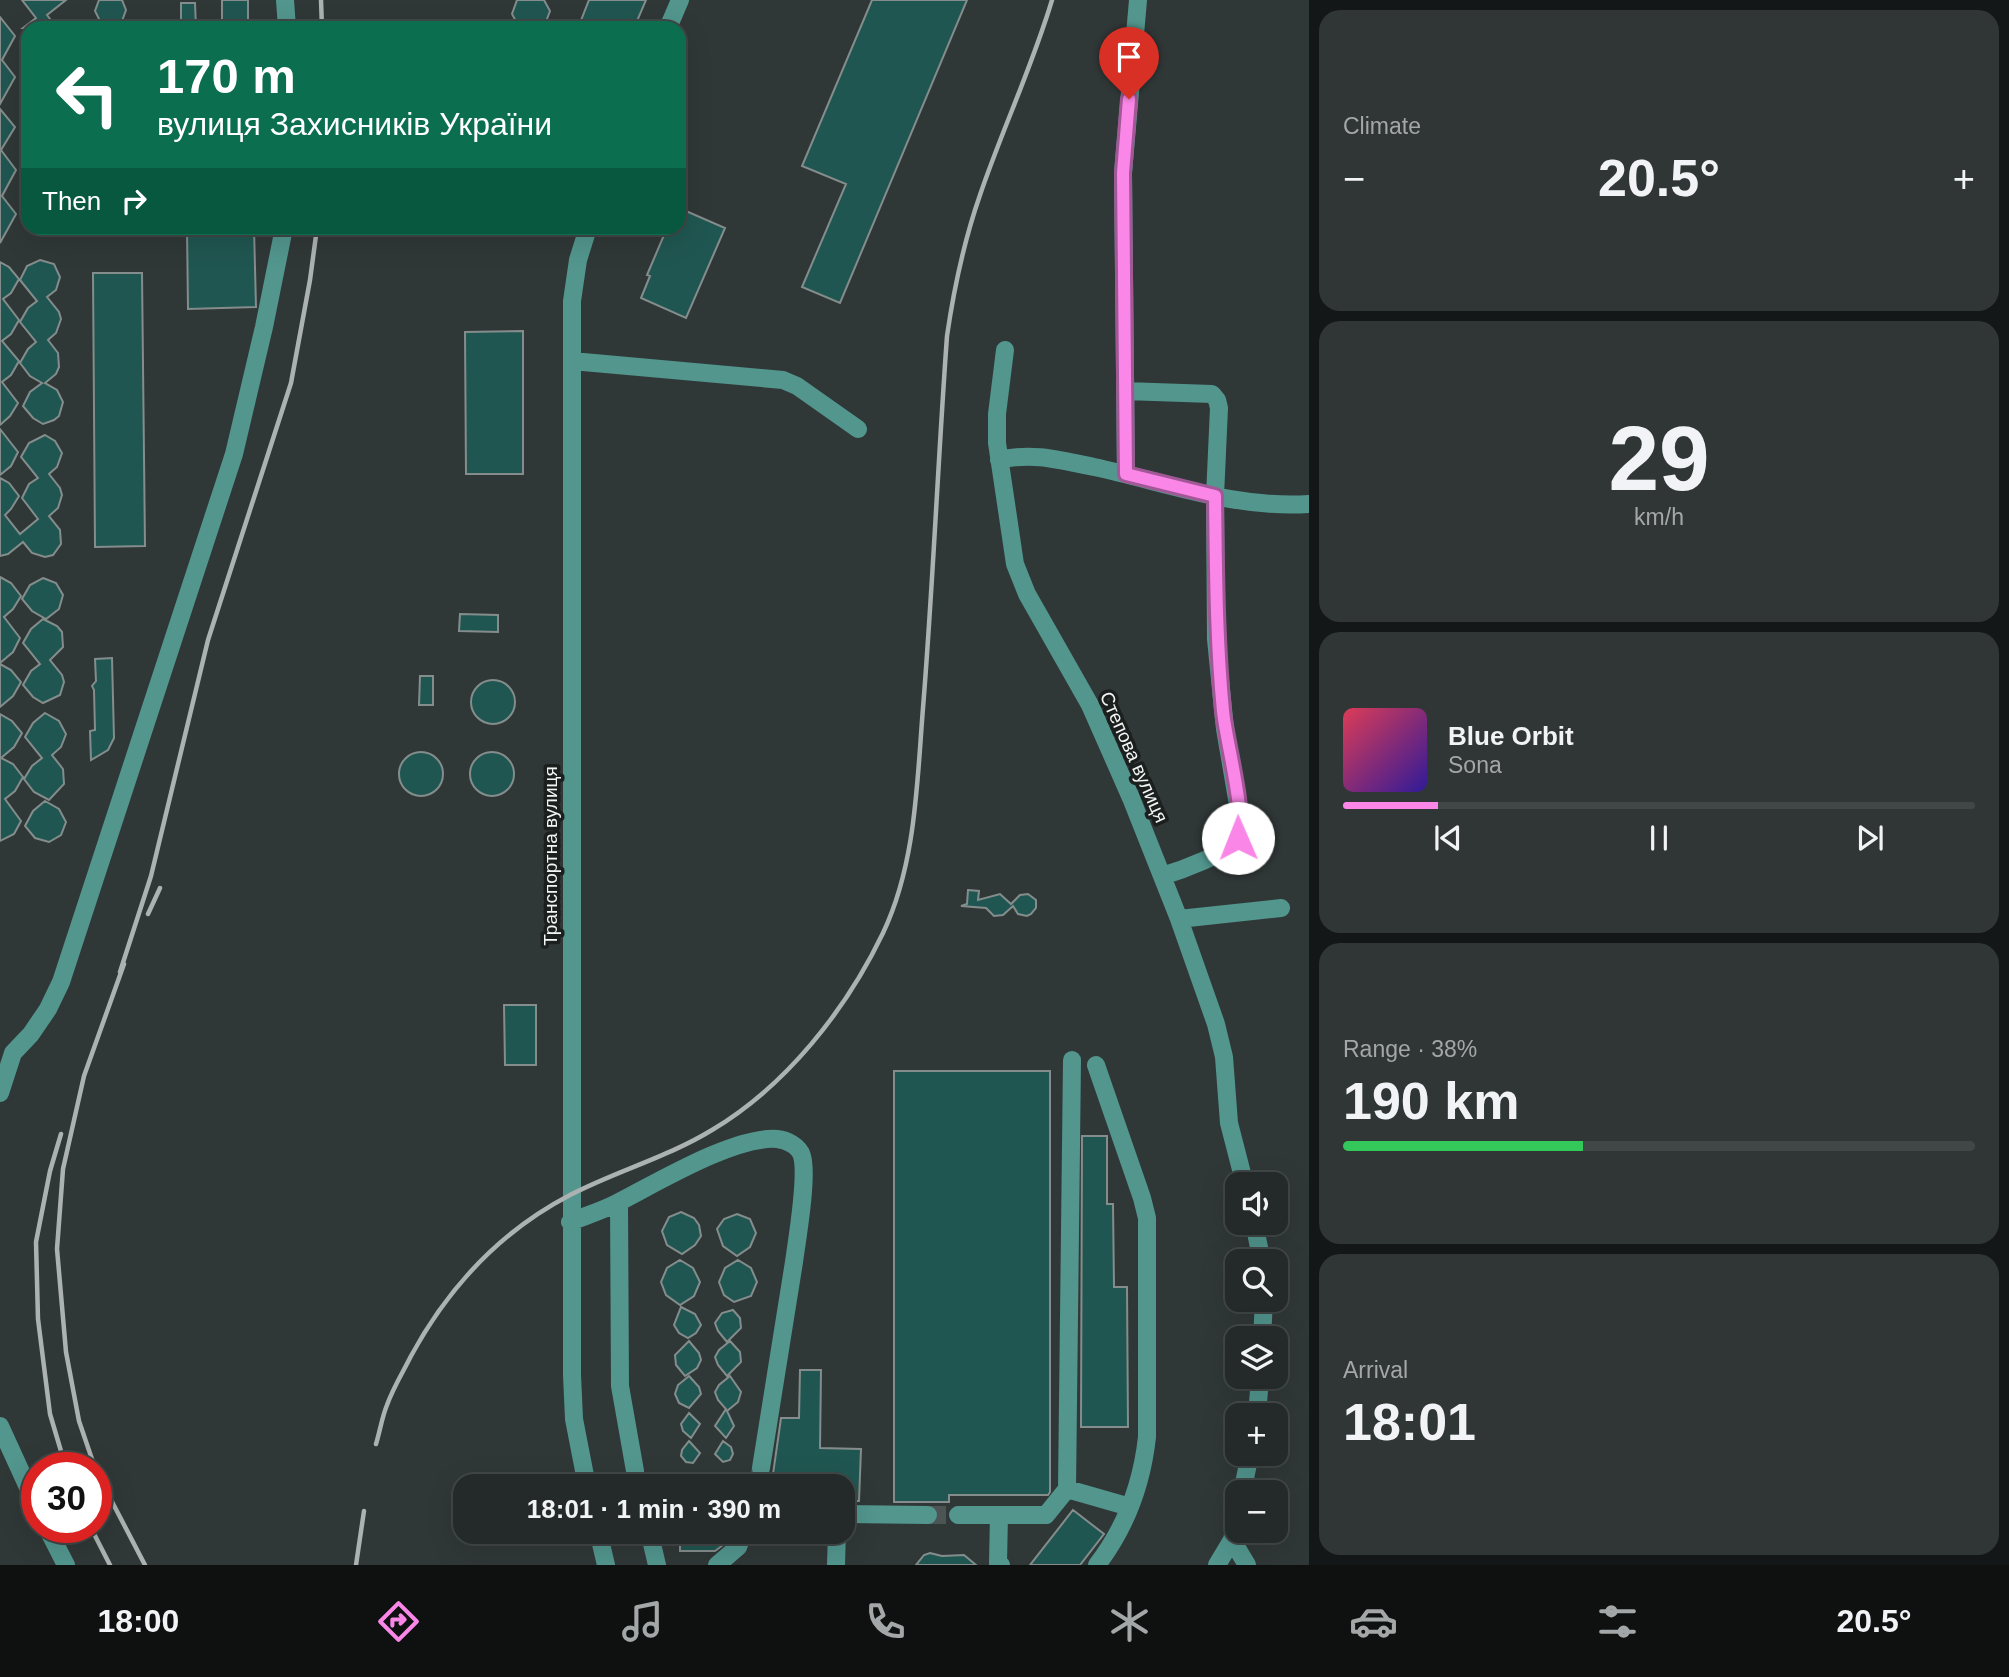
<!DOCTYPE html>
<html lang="en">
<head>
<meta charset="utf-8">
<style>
	body { margin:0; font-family:Helvetica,sans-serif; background:#303635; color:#f1f3f6; height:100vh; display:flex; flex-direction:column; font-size:26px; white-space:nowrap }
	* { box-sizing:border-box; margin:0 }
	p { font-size:23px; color:#a3a7a8 }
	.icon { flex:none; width:38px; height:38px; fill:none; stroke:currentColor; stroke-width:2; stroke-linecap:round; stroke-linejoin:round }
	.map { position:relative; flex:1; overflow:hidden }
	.details { display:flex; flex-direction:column; gap:10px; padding:10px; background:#141717; width:700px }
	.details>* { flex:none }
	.top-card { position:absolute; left:21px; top:21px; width:665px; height:214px; border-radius:21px; box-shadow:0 7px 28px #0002,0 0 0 2px #414646; background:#0b6e4f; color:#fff; overflow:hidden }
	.fabs { position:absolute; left:1225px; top:1172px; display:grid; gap:14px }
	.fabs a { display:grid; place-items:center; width:63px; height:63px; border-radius:14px; background:#242a29; box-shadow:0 7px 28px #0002,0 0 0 2px #414646; font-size:35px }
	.speed { position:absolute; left:21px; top:1452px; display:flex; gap:14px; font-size:35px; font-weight:700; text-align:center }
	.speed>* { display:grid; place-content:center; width:91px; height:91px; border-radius:50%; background:#242a29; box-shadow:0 7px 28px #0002,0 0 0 2px #414646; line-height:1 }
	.speed .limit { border:10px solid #d22; background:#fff; color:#111 }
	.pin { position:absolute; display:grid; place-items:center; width:60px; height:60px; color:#fff; margin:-72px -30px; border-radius:50% 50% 50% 0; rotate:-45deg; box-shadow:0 0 7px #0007 }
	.pin .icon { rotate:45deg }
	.me { position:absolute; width:77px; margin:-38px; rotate:359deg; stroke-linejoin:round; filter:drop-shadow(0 0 5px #0008) }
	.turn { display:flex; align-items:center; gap:24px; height:147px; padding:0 21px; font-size:32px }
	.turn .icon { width:91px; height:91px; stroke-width:2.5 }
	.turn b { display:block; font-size:49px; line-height:60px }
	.then { display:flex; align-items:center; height:66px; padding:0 21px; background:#0003; gap:14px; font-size:26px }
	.big { font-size:52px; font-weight:700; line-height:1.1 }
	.details .card { flex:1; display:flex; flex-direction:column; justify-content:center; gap:10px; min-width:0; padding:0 24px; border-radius:21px; background:#303635 }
	.details .dial { align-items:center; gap:0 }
	.dial b { font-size:91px; line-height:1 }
	.song { display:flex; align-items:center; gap:21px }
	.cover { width:84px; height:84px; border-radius:10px; background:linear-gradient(135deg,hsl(350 70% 55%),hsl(250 70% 35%)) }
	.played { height:7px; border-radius:4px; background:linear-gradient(90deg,#fa87e7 15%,#414646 15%) }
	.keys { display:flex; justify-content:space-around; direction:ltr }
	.heat { display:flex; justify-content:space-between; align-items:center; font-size:38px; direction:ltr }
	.charge { height:10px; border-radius:5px; background:linear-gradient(90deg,#34c759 38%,#414646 0) }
	.trip { position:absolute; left:453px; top:1474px; width:402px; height:70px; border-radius:21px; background:#242a29; box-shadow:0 7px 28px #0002,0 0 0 2px #414646; font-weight:700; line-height:70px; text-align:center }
	.tab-bar { display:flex; height:112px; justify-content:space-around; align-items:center; background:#0e1110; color:#a3a7a8 }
	.tab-bar .icon { width:49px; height:49px }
	.tab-bar .selected { color:#fa87e7 }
	.tab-bar b { font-size:32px; color:#f1f3f6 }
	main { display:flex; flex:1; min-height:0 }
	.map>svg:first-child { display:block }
	.building { fill:#205651; stroke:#848d8b; stroke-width:2 }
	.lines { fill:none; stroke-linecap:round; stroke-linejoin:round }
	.minor-tunnel { stroke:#4d5454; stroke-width:18; stroke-dasharray:18 9; stroke-linecap:butt }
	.minor { stroke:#52968e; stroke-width:18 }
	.rail { stroke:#acb2b1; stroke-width:4.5 }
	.route-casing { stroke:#a25896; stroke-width:18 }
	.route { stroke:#fa87e7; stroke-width:12 }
	.labels { text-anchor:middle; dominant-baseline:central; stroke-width:7; stroke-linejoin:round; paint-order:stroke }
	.street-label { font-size:19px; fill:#f1f6f5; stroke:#1b1f1e }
</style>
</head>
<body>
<main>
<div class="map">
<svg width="1309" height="1565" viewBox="0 0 1309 1565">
	<rect width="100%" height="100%" fill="#303837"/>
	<!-- building -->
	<path class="building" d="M 22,0 L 66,0 L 47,15 L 57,28 L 23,28 L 36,18 Z
		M 99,0 L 122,0 L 126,10 L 122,21 L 111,26 L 100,21 L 95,11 Z
		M 222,0 L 248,0 L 248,28 L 222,28 Z
		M 517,0 L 544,0 L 550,11 L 545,24 L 541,28 L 519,27 L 512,14 Z
		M 589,0 L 646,0 L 634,28 L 578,28 Z
		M 872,0 L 967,0 L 840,303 L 802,287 L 846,184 L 802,166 Z
		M 181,3 L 195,3 L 196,28 L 181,28 Z
		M 0,17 L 15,36 L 2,60 L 15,77 L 0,104 Z
		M 0,109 L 15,127 L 1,150 L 16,170 L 2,196 L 16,214 L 0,243 Z
		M 679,208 L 725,228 L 686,318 L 641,298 L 650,276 L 647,275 L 667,228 L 679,228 Z
		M 187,228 L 254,228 L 256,307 L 188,309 Z
		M 40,260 L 54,264 L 60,277 L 56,290 L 47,297 L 59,312 L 61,319 L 56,333 L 48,340 L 58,353 L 59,367 L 56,374 L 45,383 L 57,390 L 63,402 L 59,416 L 54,420 L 43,424 L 33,418 L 23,406 L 30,392 L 42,383 L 30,376 L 20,363 L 28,349 L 36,342 L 20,322 L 28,308 L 37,301 L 20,280 L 27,266 Z
		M 0,262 L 9,267 L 19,279 L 11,293 L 3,299 L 19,320 L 11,334 L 2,341 L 19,361 L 11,375 L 2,382 L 18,403 L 10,416 L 0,425 Z
		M 93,273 L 142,273 L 145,546 L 95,547 Z
		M 523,331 L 523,474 L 466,474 L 465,332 Z
		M 0,429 L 18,452 L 11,466 L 0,475 Z
		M 45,435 L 55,441 L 62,453 L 57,467 L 49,474 L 60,488 L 62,495 L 58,508 L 49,516 L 60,530 L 61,544 L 53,555 L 45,557 L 32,553 L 23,542 L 8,554 L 0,556 L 0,478 L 9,483 L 19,496 L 11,509 L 5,515 L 20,534 L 38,519 L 22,498 L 29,484 L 38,478 L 21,457 L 29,443 Z
		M 0,577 L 11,583 L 21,596 L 13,609 L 4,617 L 20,638 L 13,652 L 0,663 Z
		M 43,578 L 56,583 L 63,595 L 59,609 L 46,619 L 32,611 L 22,599 L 30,585 Z
		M 460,614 L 498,615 L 498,632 L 459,631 Z
		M 43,619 L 57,626 L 62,632 L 63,647 L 50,660 L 62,675 L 64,682 L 60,695 L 43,703 L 33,697 L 23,685 L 31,671 L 40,664 L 23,643 L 31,629 Z
		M 112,658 L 114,738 L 108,750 L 91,760 L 90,731 L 95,730 L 94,690 L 92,686 L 96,681 L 95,659 Z
		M 0,664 L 11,670 L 21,682 L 13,696 L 0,707 Z
		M 420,676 L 433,676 L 433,705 L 419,705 Z
		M471 702a22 22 0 1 1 44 0a22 22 0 1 1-44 0Z
		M 45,713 L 59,721 L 66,734 L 61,747 L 52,755 L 63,769 L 64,784 L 49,800 L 34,792 L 24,779 L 32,766 L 42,758 L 25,737 L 33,723 Z
		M 0,714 L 12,721 L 22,733 L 14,747 L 1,758 L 13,764 L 23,777 L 15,791 L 5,799 L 21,821 L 14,834 L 0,841 Z
		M470 774a22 22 0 1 1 44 0a22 22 0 1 1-44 0Z
		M399 774a22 22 0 1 1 44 0a22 22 0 1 1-44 0Z
		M 45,801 L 59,809 L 66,822 L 61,835 L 49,842 L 35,838 L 25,826 L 33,811 Z
		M 968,890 L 979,891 L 978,900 L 1000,894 L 1011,904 L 1020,895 L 1028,894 L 1036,900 L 1036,908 L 1031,914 L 1027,916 L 1018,914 L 1013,906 L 1003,915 L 994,916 L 986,908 L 961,906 L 967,904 Z
		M 504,1005 L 536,1005 L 536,1065 L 505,1065 Z
		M 894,1071 L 1050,1071 L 1050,1492 L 1048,1495 L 949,1495 L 949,1502 L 894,1502 Z
		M 1082,1136 L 1107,1136 L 1107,1204 L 1113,1204 L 1114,1287 L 1127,1287 L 1128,1427 L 1081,1427 Z
		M 681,1212 L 694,1218 L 699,1225 L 701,1236 L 695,1245 L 682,1254 L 667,1245 L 662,1231 L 669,1217 Z
		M 737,1214 L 750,1219 L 756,1233 L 750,1247 L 737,1256 L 723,1246 L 717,1229 L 724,1219 Z
		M 680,1260 L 693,1268 L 700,1282 L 694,1296 L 680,1305 L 666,1295 L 661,1282 L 667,1268 Z
		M 738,1260 L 751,1268 L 757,1282 L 751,1296 L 734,1302 L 724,1295 L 719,1282 L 725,1268 Z
		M 681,1307 L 695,1314 L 701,1325 L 696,1333 L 688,1338 L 679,1333 L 674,1325 Z
		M 733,1310 L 740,1318 L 741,1328 L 727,1342 L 718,1331 L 715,1323 L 722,1313 Z
		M 689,1341 L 699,1353 L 701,1360 L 697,1368 L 685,1376 L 676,1365 L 675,1355 Z
		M 730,1341 L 740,1352 L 741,1362 L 727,1376 L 718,1365 L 715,1357 L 719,1350 Z
		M 800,1370 L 821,1370 L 820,1448 L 861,1449 L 859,1501 L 844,1501 L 844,1481 L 772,1481 L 781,1418 L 799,1418 Z
		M 689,1376 L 699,1387 L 701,1394 L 689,1408 L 679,1403 L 675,1394 L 678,1385 Z
		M 730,1376 L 741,1392 L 738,1402 L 727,1411 L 734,1426 L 726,1438 L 715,1426 L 726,1409 L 718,1400 L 715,1392 L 719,1385 Z
		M 689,1413 L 700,1424 L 691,1438 L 683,1431 L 681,1424 Z
		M 689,1441 L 700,1453 L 693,1463 L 686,1462 L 681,1456 L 682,1450 Z
		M 723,1441 L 731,1447 L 733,1454 L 730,1460 L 723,1462 L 715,1454 Z
		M 1073,1510 L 1104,1534 L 1080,1565 L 1030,1565 Z
		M 680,1531 L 723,1531 L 723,1545 L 715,1551 L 680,1551 Z
		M 930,1553 L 942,1556 L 964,1555 L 976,1565 L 916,1565 L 924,1555 Z"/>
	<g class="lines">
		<!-- minor-tunnel -->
		<path class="minor-tunnel" d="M 757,1486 L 761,1468
			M 928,1515 L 958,1515"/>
		<!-- minor -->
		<path class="minor" d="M 285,0 L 287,28
			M 668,28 L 680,0
			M 1005,350 L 997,414 L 997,443 L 1015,564 L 1027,594 L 1090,705 L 1131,798 L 1179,919 L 1216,1024 L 1224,1057 L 1229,1123 L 1245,1185
			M 572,361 L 783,380 L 797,386 L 858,429
			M 1125,391 L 1212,394 L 1217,400 L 1219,408 L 1215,496 L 1216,639 L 1225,729 L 1241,822 C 1241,827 1241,834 1238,838 C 1230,853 1179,871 1162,876
			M 999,460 C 1034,452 1059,460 1094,467 C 1165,482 1235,509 1309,504
			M 1126,474 L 1123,173 L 1138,0
			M 1179,919 L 1281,908
			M 1096,1065 L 1142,1198 L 1147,1218 L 1147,1437 C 1142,1483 1126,1527 1097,1565
			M 0,1093 L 13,1053 L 31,1034 L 48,1009 L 61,982 L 234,454 L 264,327 L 284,228
			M 619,1202 L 620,1386 L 635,1471
			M 570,1222 C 585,1216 601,1211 615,1204 C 655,1184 733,1136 777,1139 C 787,1140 799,1146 802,1156 C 808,1177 797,1239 794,1262 C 783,1331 772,1400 761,1468
			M 1254,1223 L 1262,1262
			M 1262,1339 L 1264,1300
			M 1257,1416 L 1260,1377
			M 0,1426 L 37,1507
			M 587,1486 L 574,1419 L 572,1375 L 572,301 L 578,260 L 588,228
			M 1067,1489 L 1130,1507
			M 1242,1493 L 1250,1454
			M 844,1514 L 928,1515
			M 958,1515 L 1046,1515 L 1067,1489 L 1072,1060
			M 999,1515 L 998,1563 L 1001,1565
			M 47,1528 L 66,1565
			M 598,1531 L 606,1565
			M 649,1531 L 657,1565
			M 1232,1540 L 1247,1565
			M 717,1565 L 738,1547 L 744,1531
			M 836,1565 L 837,1531
			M 1217,1565 L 1232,1540 L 1237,1515"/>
		<!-- rail -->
		<path class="rail" d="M 321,0 L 322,28
			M 148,914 L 160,888
			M 120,972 L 151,876 L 208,640 L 291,383 L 310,280 L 317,228
			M 61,1134 L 50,1171 L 36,1242 L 38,1319 L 50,1414 L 66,1468
			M 376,1444 C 380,1431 382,1417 387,1405 C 393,1388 403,1372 411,1356 C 448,1288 501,1231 570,1195 C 616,1171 668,1157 712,1130 C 786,1086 846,1010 883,933 C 916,864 917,782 923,708 C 933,584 938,460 947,336 C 954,288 964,241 980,195 C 1002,130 1032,67 1052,0
			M 95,1468 L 79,1421 L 66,1352 L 57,1249 L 63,1169 L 84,1076 L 124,964
			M 96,1471 L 145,1565
			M 91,1528 L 110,1565
			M 356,1565 L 364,1511"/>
	</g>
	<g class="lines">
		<!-- route casing -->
		<g class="route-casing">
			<path id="route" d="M 1129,99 L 1123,173 L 1126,474 L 1215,496 C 1216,568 1216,639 1223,711 C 1226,742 1246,813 1238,838"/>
		</g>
		<!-- route -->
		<use href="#route" class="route"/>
	</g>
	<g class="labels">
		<!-- street labels -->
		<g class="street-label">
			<text transform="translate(1134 757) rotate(66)">Степова вулиця</text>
			<text transform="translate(550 856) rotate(-90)">Транспортна вулиця</text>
		</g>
	</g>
</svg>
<div class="fabs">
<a><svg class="icon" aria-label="sound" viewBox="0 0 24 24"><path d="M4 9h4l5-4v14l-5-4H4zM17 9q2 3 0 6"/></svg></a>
<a><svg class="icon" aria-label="search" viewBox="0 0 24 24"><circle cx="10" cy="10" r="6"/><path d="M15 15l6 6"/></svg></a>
<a><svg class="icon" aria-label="layers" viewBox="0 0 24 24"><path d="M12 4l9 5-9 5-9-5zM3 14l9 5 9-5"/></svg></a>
<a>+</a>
<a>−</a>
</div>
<div class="speed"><div class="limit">30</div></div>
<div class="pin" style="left:1129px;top:99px;background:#d93025"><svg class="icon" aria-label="arrive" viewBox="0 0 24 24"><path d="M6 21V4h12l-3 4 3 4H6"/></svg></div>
<svg class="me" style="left:1238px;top:838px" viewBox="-20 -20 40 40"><circle r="19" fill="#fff"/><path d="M0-13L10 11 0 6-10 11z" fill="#fa87e7"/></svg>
<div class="trip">18:01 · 1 min · 390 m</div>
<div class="top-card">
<div class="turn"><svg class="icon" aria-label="left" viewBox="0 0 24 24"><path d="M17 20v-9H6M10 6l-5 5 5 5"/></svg><div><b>170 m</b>вулиця Захисників України</div></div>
<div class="then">Then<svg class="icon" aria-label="right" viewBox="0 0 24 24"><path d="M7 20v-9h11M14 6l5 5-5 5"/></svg></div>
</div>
</div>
<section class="details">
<div class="card"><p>Climate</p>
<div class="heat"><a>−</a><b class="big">20.5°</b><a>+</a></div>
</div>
<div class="card dial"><b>29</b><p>km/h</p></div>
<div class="card">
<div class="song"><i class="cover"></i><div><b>Blue Orbit</b><p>Sona</p></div></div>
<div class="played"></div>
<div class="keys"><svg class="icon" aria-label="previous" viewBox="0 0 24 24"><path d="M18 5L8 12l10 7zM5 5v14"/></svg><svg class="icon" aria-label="pause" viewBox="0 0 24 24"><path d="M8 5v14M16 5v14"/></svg><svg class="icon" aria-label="next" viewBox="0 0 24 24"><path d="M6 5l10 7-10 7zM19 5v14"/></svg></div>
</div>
<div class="card"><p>Range · 38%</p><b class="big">190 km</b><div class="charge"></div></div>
<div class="card"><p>Arrival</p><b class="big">18:01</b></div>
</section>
</main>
<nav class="tab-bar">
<b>18:00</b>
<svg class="icon selected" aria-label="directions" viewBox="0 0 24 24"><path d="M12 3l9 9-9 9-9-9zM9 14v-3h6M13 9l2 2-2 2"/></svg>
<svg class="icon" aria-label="music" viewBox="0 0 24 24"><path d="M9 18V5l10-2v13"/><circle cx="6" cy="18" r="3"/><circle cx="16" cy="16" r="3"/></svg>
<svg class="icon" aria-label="phone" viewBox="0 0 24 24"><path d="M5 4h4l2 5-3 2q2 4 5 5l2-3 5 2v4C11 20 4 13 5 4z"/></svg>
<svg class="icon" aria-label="climate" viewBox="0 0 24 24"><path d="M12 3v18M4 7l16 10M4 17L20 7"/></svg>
<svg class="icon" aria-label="car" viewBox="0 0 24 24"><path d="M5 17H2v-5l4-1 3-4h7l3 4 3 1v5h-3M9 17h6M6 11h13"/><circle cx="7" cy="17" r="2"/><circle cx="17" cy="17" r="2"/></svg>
<svg class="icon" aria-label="filters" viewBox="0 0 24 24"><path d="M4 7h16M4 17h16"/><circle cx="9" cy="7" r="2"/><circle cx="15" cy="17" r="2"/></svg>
<b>20.5°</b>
</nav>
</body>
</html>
